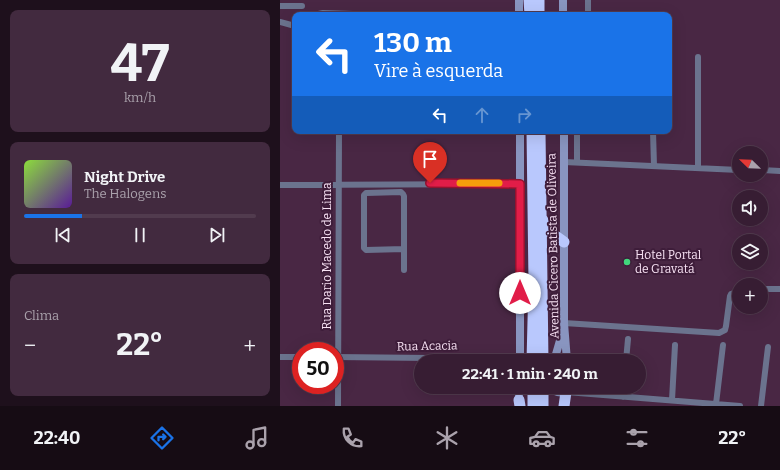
<!DOCTYPE html>
<html lang="pt">
<head>
<meta charset="utf-8">
<style>
	body { margin:0; font-family:Bitter,serif; background:#422a3f; color:#f1f3f6; height:100vh; display:flex; flex-direction:column; font-size:15px; white-space:nowrap }
	* { box-sizing:border-box; margin:0 }
	p { font-size:13px; color:#aaa2ac }
	.icon { flex:none; width:22px; height:22px; fill:none; stroke:currentColor; stroke-width:2; stroke-linecap:round; stroke-linejoin:round }
	.map { position:relative; flex:1; overflow:hidden }
	.drawer { display:flex; flex-direction:column; gap:10px; padding:10px; background:#1e101c; width:280px }
	.drawer>* { flex:none }
	.guide { position:absolute; left:12px; top:12px; width:380px; height:122px; border-radius:8px; box-shadow:0 4px 16px #0002,0 0 0 1px #513b4e; background:#1a73e8; color:#fff; overflow:hidden }
	.needle { width:26px; rotate:293deg }
	.tools { position:absolute; left:452px; top:146px; display:grid; gap:8px }
	.tools a { display:grid; place-items:center; width:36px; height:36px; border-radius:50%; background:#371d33; box-shadow:0 4px 16px #0002,0 0 0 1px #513b4e; font-size:20px }
	.speed { position:absolute; left:12px; top:342px; display:flex; gap:8px; font-size:20px; font-weight:700; text-align:center }
	.speed>* { display:grid; place-content:center; width:52px; height:52px; border-radius:50%; background:#371d33; box-shadow:0 4px 16px #0002,0 0 0 1px #513b4e; line-height:1 }
	.speed .limit { border:6px solid #d22; background:#fff; color:#111 }
	.pin { position:absolute; display:grid; place-items:center; width:34px; height:34px; color:#fff; margin:-41px -17px; border-radius:50% 50% 50% 0; rotate:-45deg; box-shadow:0 0 4px #0007 }
	.pin .icon { rotate:45deg }
	.me { position:absolute; width:44px; margin:-22px; rotate:0deg; stroke-linejoin:round; filter:drop-shadow(0 0 3px #0008) }
	.turn { display:flex; align-items:center; gap:14px; height:84px; padding:0 16px; font-size:18px }
	.turn .icon { width:52px; height:52px; stroke-width:2.5 }
	.turn b { display:block; font-size:28px; line-height:34px }
	.lanes { display:flex; align-items:center; height:38px; padding:0 16px; background:#0003; justify-content:center; gap:20px; direction:ltr }
	.lanes .off { opacity:.35 }
	.big { font-size:30px; font-weight:700; line-height:1.1 }
	.drawer .card { flex:1; display:flex; flex-direction:column; justify-content:center; gap:6px; min-width:0; padding:0 14px; border-radius:8px; background:#422a3f }
	.drawer .dial { align-items:center; gap:0 }
	.dial b { font-size:52px; line-height:1 }
	.song { display:flex; align-items:center; gap:12px }
	.cover { width:48px; height:48px; border-radius:6px; background:linear-gradient(135deg,hsl(90 70% 55%),hsl(270 70% 35%)) }
	.played { height:4px; border-radius:2px; background:linear-gradient(90deg,#1a73e8 25%,#513b4e 25%) }
	.keys { display:flex; justify-content:space-around; direction:ltr }
	.heat { display:flex; justify-content:space-between; align-items:center; font-size:22px; direction:ltr }
	.trip { position:absolute; left:134px; top:354px; width:232px; height:40px; border-radius:20px; background:#371d33; box-shadow:0 4px 16px #0002,0 0 0 1px #513b4e; font-weight:700; line-height:40px; text-align:center }
	.menu { display:flex; height:64px; justify-content:space-around; align-items:center; background:#160c14; color:#aaa2ac }
	.menu .icon { width:28px; height:28px }
	.menu .active { color:#1a73e8 }
	.menu b { font-size:18px; color:#f1f3f6 }
	main { display:flex; flex:1; min-height:0 }
	.map>svg:first-child { display:block }
	.lines { fill:none; stroke-linecap:round; stroke-linejoin:round }
	.street { stroke:#6b738e; stroke-width:6 }
	.secondary { stroke:#8995c0; stroke-width:8 }
	.highway { stroke:#b9c8fd; stroke-width:11 }
	.route-casing { stroke:#92132f; stroke-width:10 }
	.route { stroke:#e11d48; stroke-width:7 }
	.slow { stroke:#f59e0b; stroke-width:7 }
	.poi-dot { fill:#41d77c; stroke:#3e1d3a; stroke-width:1.5 }
	.labels { text-anchor:middle; dominant-baseline:central; stroke-width:4; stroke-linejoin:round; paint-order:stroke }
	.street-label { font-size:12px; fill:#f8e2f4; stroke:#3e1d3a }
	.poi-label { font-size:12px; fill:#f8e2f4; stroke:#3e1d3a; text-anchor:start }
</style>
</head>
<body>
<main>
<section class="drawer">
<div class="card dial"><b>47</b><p>km/h</p></div>
<div class="card">
<div class="song"><i class="cover"></i><div><b>Night Drive</b><p>The Halogens</p></div></div>
<div class="played"></div>
<div class="keys"><svg class="icon" aria-label="previous" viewBox="0 0 24 24"><path d="M18 5L8 12l10 7zM5 5v14"/></svg><svg class="icon" aria-label="pause" viewBox="0 0 24 24"><path d="M8 5v14M16 5v14"/></svg><svg class="icon" aria-label="next" viewBox="0 0 24 24"><path d="M6 5l10 7-10 7zM19 5v14"/></svg></div>
</div>
<div class="card"><p>Clima</p>
<div class="heat"><a>−</a><b class="big">22°</b><a>+</a></div>
</div>
</section>
<div class="map">
<svg width="500" height="406" viewBox="0 0 500 406">
	<rect width="100%" height="100%" fill="#492744"/>
	<g class="lines">
		<!-- street -->
		<path class="street" d="M 0,6 L 22,6
			M 34,15 L 43,13 L 73,14
			M 308,15 L 308,0
			M 0,22 L 15,26
			M 373,131 L 374,166
			M 284,162 L 459,170
			M 297,162 L 297,131
			M 418,168 L 418,57
			M 481,170 L 500,171
			M 0,185 L 240,184
			M 124,249 L 86,250 L 84,248 L 84,195 L 86,193 L 121,192 L 123,194 L 124,196 L 124,270
			M 481,289 L 500,289
			M 284,323 L 439,333 L 445,330 L 446,326 L 450,296 L 451,294 L 459,291
			M 0,357 L 21,357
			M 55,357 L 150,358 L 240,356
			M 346,361 L 348,339
			M 286,392 L 460,406
			M 343,397 L 344,387
			M 392,400 L 395,345
			M 436,404 L 443,345
			M 58,406 L 59,131
			M 481,406 L 488,347"/>
		<!-- secondary -->
		<path class="secondary" d="M 239,0 L 239,15
			M 283,0 L 283,15
			M 284,131 L 284,323 L 287,361
			M 240,361 L 240,131
			M 274,361 L 283,330
			M 271,387 C 275,393 280,393 286,392 L 287,388
			M 239,400 L 239,387"/>
		<!-- highway -->
		<path class="highway" d="M 249,0 L 250,15
			M 259,0 L 259,15
			M 252,131 L 254,282 L 252,361
			M 260,132 L 263,361
			M 261,217 L 270,232 L 284,242
			M 253,387 L 253,406
			M 263,387 L 263,406
			M 239,400 L 240,406
			M 284,406 L 286,392"/>
	</g>
	<g class="lines">
		<!-- route casing -->
		<g class="route-casing">
			<path id="route" d="M 150,183 L 240,184 L 240,293"/>
		</g>
		<!-- route -->
		<use href="#route" class="route"/>
		<!-- slow -->
		<path class="slow" d="M 180,183 L 219,183"/>
	</g>
	<!-- markers -->
	<circle class="poi-dot" cx="347" cy="262" r="4"/>
	<g class="labels">
		<!-- street labels -->
		<g class="street-label">
			<text transform="translate(273 246) rotate(-91)">Avenida Cicero Batista de Oliveira</text>
			<text transform="translate(47 256) rotate(-90)">Rua Dario Macedo de Lima</text>
			<text transform="translate(147 346) rotate(-1)">Rua Acacia</text>
		</g>
		<!-- poi labels -->
		<g class="poi-label">
			<text x="355" y="255">Hotel Portal<tspan x="355" dy="14">de Gravatá</tspan></text>
		</g>
	</g>
</svg>
<div class="tools">
<a><svg class="needle" viewBox="-14 -14 28 28"><path d="M0-13l5 13h-10z" fill="#e53935"/><path d="M0 13l5-13h-10z" fill="#aaa2ac"/></svg></a>
<a><svg class="icon" aria-label="sound" viewBox="0 0 24 24"><path d="M4 9h4l5-4v14l-5-4H4zM17 9q2 3 0 6"/></svg></a>
<a><svg class="icon" aria-label="layers" viewBox="0 0 24 24"><path d="M12 4l9 5-9 5-9-5zM3 14l9 5 9-5"/></svg></a>
<a>+</a>
</div>
<div class="speed"><div class="limit">50</div></div>
<div class="pin" style="left:150px;top:183px;background:#d93025"><svg class="icon" aria-label="arrive" viewBox="0 0 24 24"><path d="M6 21V4h12l-3 4 3 4H6"/></svg></div>
<svg class="me" style="left:240px;top:293px" viewBox="-20 -20 40 40"><circle r="19" fill="#fff"/><path d="M0-13L10 11 0 6-10 11z" fill="#e11d48"/></svg>
<div class="trip">22:41 · 1 min · 240 m</div>
<div class="guide">
<div class="turn"><svg class="icon" aria-label="left" viewBox="0 0 24 24"><path d="M17 20v-9H6M10 6l-5 5 5 5"/></svg><div><b>130 m</b>Vire à esquerda</div></div>
<div class="lanes"><svg class="icon" aria-label="left" viewBox="0 0 24 24"><path d="M17 20v-9H6M10 6l-5 5 5 5"/></svg><svg class="icon off" aria-label="ahead" viewBox="0 0 24 24"><path d="M12 20V5M6 11l6-6 6 6"/></svg><svg class="icon off" aria-label="right" viewBox="0 0 24 24"><path d="M7 20v-9h11M14 6l5 5-5 5"/></svg></div>
</div>
</div>
</main>
<nav class="menu">
<b>22:40</b>
<svg class="icon active" aria-label="directions" viewBox="0 0 24 24"><path d="M12 3l9 9-9 9-9-9zM9 14v-3h6M13 9l2 2-2 2"/></svg>
<svg class="icon" aria-label="music" viewBox="0 0 24 24"><path d="M9 18V5l10-2v13"/><circle cx="6" cy="18" r="3"/><circle cx="16" cy="16" r="3"/></svg>
<svg class="icon" aria-label="phone" viewBox="0 0 24 24"><path d="M5 4h4l2 5-3 2q2 4 5 5l2-3 5 2v4C11 20 4 13 5 4z"/></svg>
<svg class="icon" aria-label="climate" viewBox="0 0 24 24"><path d="M12 3v18M4 7l16 10M4 17L20 7"/></svg>
<svg class="icon" aria-label="car" viewBox="0 0 24 24"><path d="M5 17H2v-5l4-1 3-4h7l3 4 3 1v5h-3M9 17h6M6 11h13"/><circle cx="7" cy="17" r="2"/><circle cx="17" cy="17" r="2"/></svg>
<svg class="icon" aria-label="filters" viewBox="0 0 24 24"><path d="M4 7h16M4 17h16"/><circle cx="9" cy="7" r="2"/><circle cx="15" cy="17" r="2"/></svg>
<b>22°</b>
</nav>
</body>
</html>
